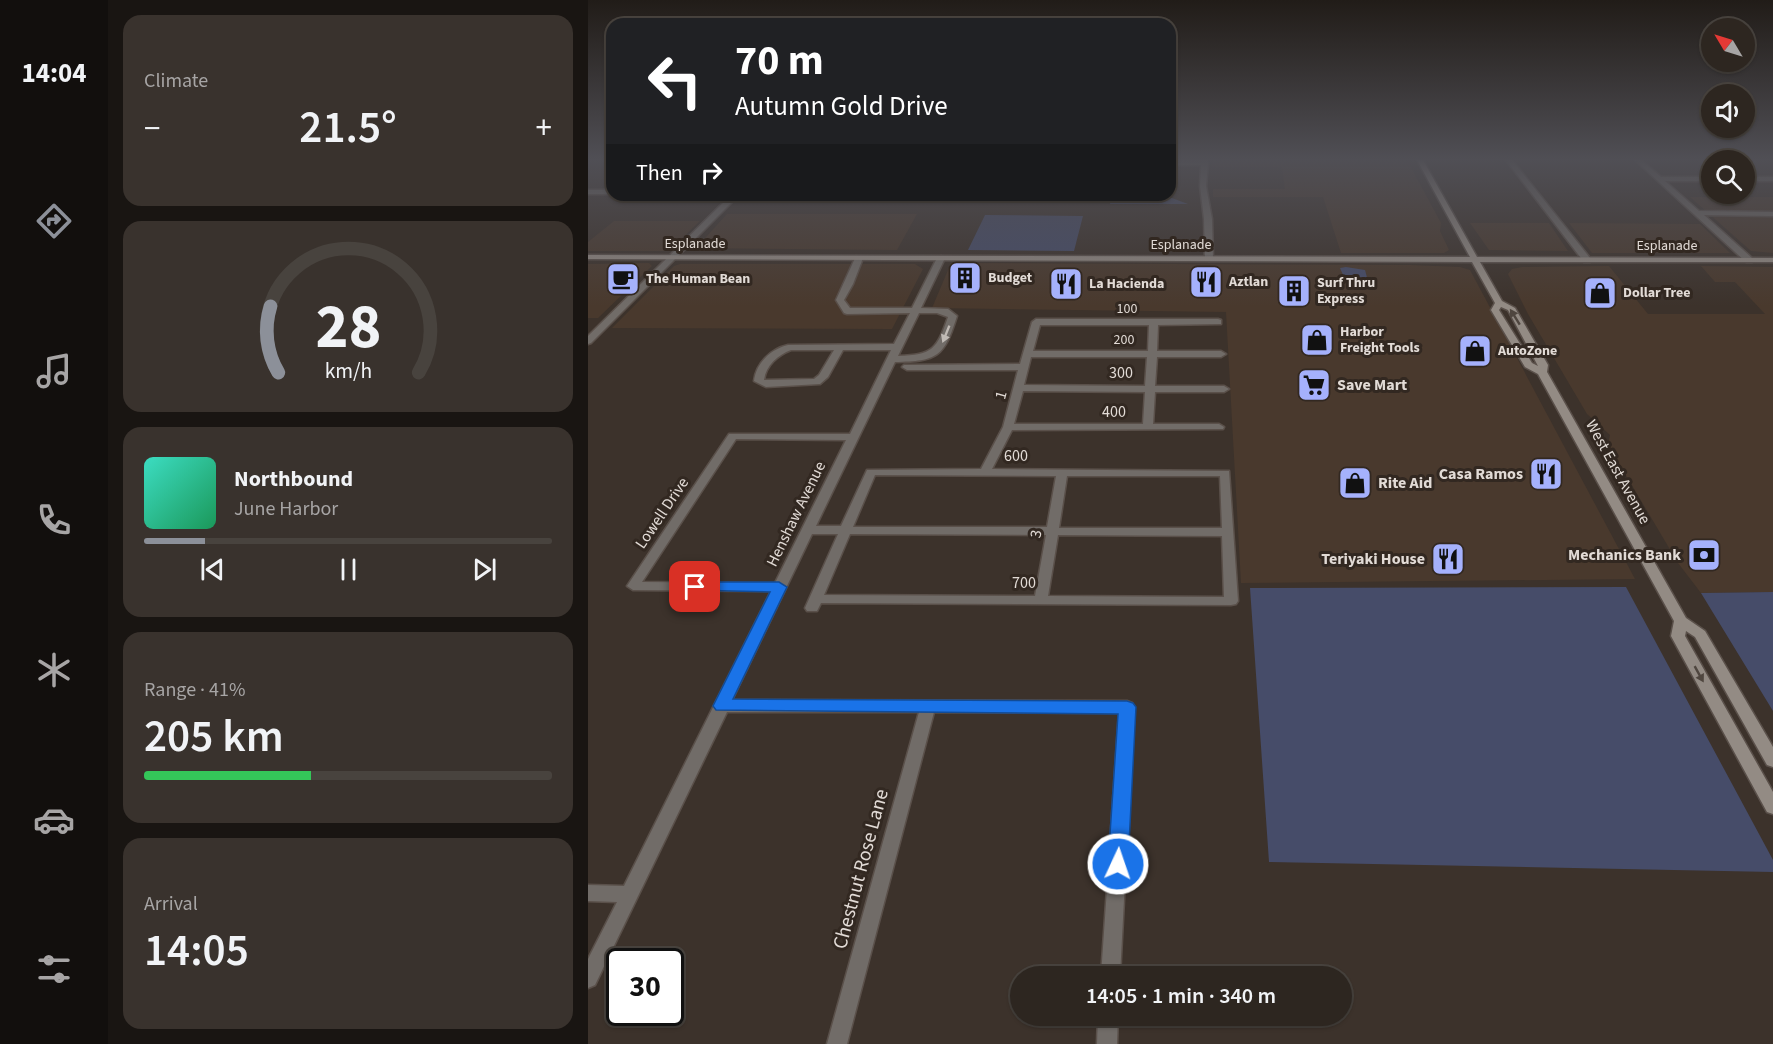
<!DOCTYPE html>
<html lang="en">
<head>
<meta charset="utf-8">
<style>
	body { margin:0; font-family:"Source Sans 3",sans-serif; background:#39322d; color:#f1f3f6; height:100vh; display:flex; flex-direction:column; font-size:22px; white-space:nowrap }
	* { box-sizing:border-box; margin:0 }
	p { font-size:20px; color:#a7a5a5 }
	.icon { flex:none; width:33px; height:33px; fill:none; stroke:currentColor; stroke-width:2; stroke-linecap:round; stroke-linejoin:round }
	.map { position:relative; flex:1; overflow:hidden }
	.panel { display:flex; flex-direction:column; gap:15px; padding:15px; background:#191512; width:480px }
	.panel>* { flex:none }
	.hud { position:absolute; left:18px; top:18px; width:570px; height:183px; border-radius:18px; box-shadow:0 2px 4px #0004,0 0 0 2px #48433e; background:#202124; color:#fff; overflow:hidden }
	.needle { width:39px; rotate:308deg }
	.controls { position:absolute; left:1113px; top:18px; display:grid; gap:12px }
	.controls a { display:grid; place-items:center; width:54px; height:54px; border-radius:50%; background:#2d2620; box-shadow:0 2px 4px #0004,0 0 0 2px #48433e; font-size:30px }
	.speed { position:absolute; left:18px; top:948px; display:flex; gap:12px; font-size:30px; font-weight:700; text-align:center }
	.speed>* { display:grid; place-content:center; width:78px; height:78px; border-radius:50%; background:#2d2620; box-shadow:0 2px 4px #0004,0 0 0 2px #48433e; line-height:1 }
	.speed .limit { border:3px solid #111; border-radius:9px; background:#fff; color:#111 }
	.pin { position:absolute; display:grid; place-items:center; width:51px; height:51px; color:#fff; margin:-26px; border-radius:12px; box-shadow:0 3px 9px #0006 }
	.me { position:absolute; width:66px; margin:-33px; rotate:3deg; stroke-linejoin:round; filter:drop-shadow(0 0 4px #0008) }
	.turn { display:flex; align-items:center; gap:21px; height:126px; padding:0 30px; font-size:27px }
	.turn .icon { width:78px; height:78px; stroke-width:2.5 }
	.turn b { display:block; font-size:42px; line-height:51px }
	.then { display:flex; align-items:center; height:57px; padding:0 30px; background:#0003; gap:12px; font-size:22px }
	.big { font-size:45px; font-weight:600; line-height:1.1 }
	.panel .widget { flex:1; display:flex; flex-direction:column; justify-content:center; gap:9px; min-width:0; padding:0 21px; border-radius:18px; background:#39322d }
	.panel .dial { align-items:center; gap:0 }
	.dial svg { height:156px; overflow:visible; fill:none; stroke:#48433e; stroke-width:7; stroke-linecap:round; text-anchor:middle }
	.dial text { fill:#f1f3f6; stroke:none }
	.song { display:flex; align-items:center; gap:18px }
	.cover { width:72px; height:72px; border-radius:9px; background:linear-gradient(135deg,hsl(170 70% 55%),hsl(150 70% 35%)) }
	.played { height:6px; border-radius:3px; background:linear-gradient(90deg,#8c9099 15%,#48433e 15%) }
	.keys { display:flex; justify-content:space-around; direction:ltr }
	.heat { display:flex; justify-content:space-between; align-items:center; font-size:33px; direction:ltr }
	.charge { height:9px; border-radius:4px; background:linear-gradient(90deg,#34c759 41%,#48433e 0) }
	.trip { position:absolute; left:422px; top:966px; width:342px; height:60px; border-radius:30px; background:#2d2620; box-shadow:0 2px 4px #0004,0 0 0 2px #48433e; font-weight:600; line-height:60px; text-align:center }
	main { display:flex; flex:1; min-height:0 }
	.tabs { display:flex; flex-direction:column; width:108px; justify-content:space-around; align-items:center; background:#120f0d; color:#a7a5a5 }
	.tabs .icon { width:42px; height:42px }
	.tabs .selected { color:#8c9099 }
	.tabs b { font-size:27px; color:#f1f3f6 }
	.map>svg:first-child { display:block }
	.built { fill:#49392d }
	.green { fill:#464c69 }
	.lines { fill:none; stroke-linecap:round; stroke-linejoin:round }
	.minor-casing { stroke:#5a504a; stroke-width:3 }
	.secondary-casing { stroke:#5a504a; stroke-width:3 }
	.minor { fill:#716c68; fill-rule:evenodd }
	.secondary { fill:#938b84; fill-rule:evenodd }
	.oneway { fill:#4f463f }
	.oneway2 { fill:#c0bab5 }
	.route { fill:#1a73e8; stroke:#114b97; stroke-width:1.5 }
	.labels { text-anchor:middle; dominant-baseline:central; stroke-width:6; stroke-linejoin:round; paint-order:stroke }
	.far-street-label { font-size:14px; fill:#e2dbd6; stroke:#322821 }
	.far-poi-label { font-size:14px; font-weight:bold; fill:#e2dbd6; stroke:#322821; text-anchor:start }
	.street-label { font-size:16px; fill:#e2dbd6; stroke:#322821 }
	.poi-label { font-size:16px; font-weight:bold; fill:#e2dbd6; stroke:#322821; text-anchor:end }
	.near-street-label { font-size:20px; fill:#e2dbd6; stroke:#322821 }
</style>
</head>
<body>
<main>
<nav class="tabs">
<b>14:04</b>
<svg class="icon selected" aria-label="directions" viewBox="0 0 24 24"><path d="M12 3l9 9-9 9-9-9zM9 14v-3h6M13 9l2 2-2 2"/></svg>
<svg class="icon" aria-label="music" viewBox="0 0 24 24"><path d="M9 18V5l10-2v13"/><circle cx="6" cy="18" r="3"/><circle cx="16" cy="16" r="3"/></svg>
<svg class="icon" aria-label="phone" viewBox="0 0 24 24"><path d="M5 4h4l2 5-3 2q2 4 5 5l2-3 5 2v4C11 20 4 13 5 4z"/></svg>
<svg class="icon" aria-label="climate" viewBox="0 0 24 24"><path d="M12 3v18M4 7l16 10M4 17L20 7"/></svg>
<svg class="icon" aria-label="car" viewBox="0 0 24 24"><path d="M5 17H2v-5l4-1 3-4h7l3 4 3 1v5h-3M9 17h6M6 11h13"/><circle cx="7" cy="17" r="2"/><circle cx="17" cy="17" r="2"/></svg>
<svg class="icon" aria-label="filters" viewBox="0 0 24 24"><path d="M4 7h16M4 17h16"/><circle cx="9" cy="7" r="2"/><circle cx="15" cy="17" r="2"/></svg>
</nav>
<section class="panel">
<div class="widget"><p>Climate</p>
<div class="heat"><a>−</a><b class="big">21.5°</b><a>+</a></div>
</div>
<div class="widget dial"><svg viewBox="0 0 100 80">
<path d="M14 69A42 42 0 1 1 86 69"/>
<path d="M14 69A42 42 0 0 1 10 35" stroke="#8c9099"/>
<text x="50" y="56" font-size="32" font-weight="700">28</text>
<text x="50" y="72" font-size="11">km/h</text>
</svg></div>
<div class="widget">
<div class="song"><i class="cover"></i><div><b>Northbound</b><p>June Harbor</p></div></div>
<div class="played"></div>
<div class="keys"><svg class="icon" aria-label="previous" viewBox="0 0 24 24"><path d="M18 5L8 12l10 7zM5 5v14"/></svg><svg class="icon" aria-label="pause" viewBox="0 0 24 24"><path d="M8 5v14M16 5v14"/></svg><svg class="icon" aria-label="next" viewBox="0 0 24 24"><path d="M6 5l10 7-10 7zM19 5v14"/></svg></div>
</div>
<div class="widget"><p>Range · 41%</p><b class="big">205 km</b><div class="charge"></div></div>
<div class="widget"><p>Arrival</p><b class="big">14:05</b></div>
</section>
<div class="map">
<svg width="1185" height="1044" viewBox="0 0 1185 1044">
	<rect width="100%" height="100%" fill="#3c322b"/>
	<!-- built -->
	<path class="built" d="M 625,160 L 819,160 L 853,223 L 852,231 L 861,250 L 856,253 L 753,253 L 735,197 L 625,197 L 625,189 L 697,189 L 694,167 L 624,167 Z
		M 1102,197 L 1185,197 L 1185,253 L 1163,251 Z
		M 139,214 L 329,214 L 309,250 L 108,248 Z
		M 26,221 L 112,221 L 84,248 L 77,251 L 0,251 L 0,242 Z
		M 882,223 L 961,223 L 980,251 L 901,250 Z
		M 981,223 L 1112,224 L 1142,253 L 1004,253 Z
		M 61,263 L 64,266 L 10,318 L 0,318 L 0,264 Z
		M 363,263 L 823,265 L 872,267 L 882,270 L 1047,579 L 653,583 L 638,312 L 344,308 Z
		M 92,264 L 327,264 L 335,269 L 304,329 L 24,328 L 86,266 Z
		M 1021,266 L 1060,314 L 1177,314 L 1147,282 L 1127,282 L 1113,266 L 1185,267 L 1185,592 L 1113,593 L 1090,563 L 1020,445 L 1022,435 L 999,414 L 940,314 L 920,274 L 924,269 L 934,267 Z"/>
	<!-- green -->
	<path class="green" d="M 524,195 L 576,195 L 600,204 L 522,204 Z
		M 397,215 L 495,216 L 486,251 L 380,250 Z
		M 758,267 L 777,270 L 781,285 L 759,284 L 752,268 Z
		M 1038,587 L 1185,860 L 1185,872 L 681,862 L 662,588 Z
		M 1185,592 L 1185,711 L 1113,593 Z"/>
	<g class="lines">
		<!-- minor casing -->
		<g class="minor-casing">
			<path id="minor" d="M 613,160 L 619,160 L 620,163 L 618,186 L 624,219 L 625,259 L 621,261 L 617,259 L 616,219 L 612,186 L 613,165 L 582,165 L 582,161 Z
				M 918,160 L 924,160 L 1002,258 L 1002,262 L 996,262 Z
				M 1047,160 L 1053,160 L 1073,177 L 1124,177 L 1124,181 L 1077,181 L 1111,211 L 1185,212 L 1185,216 L 1116,215 L 1164,258 L 1164,262 L 1158,262 Z
				M 1156,177 L 1185,177 L 1185,181 L 1156,181 Z
				M 0,190 L 24,190 L 24,194 L 0,194 Z
				M 143,195 L 507,195 L 504,197 L 149,197 L 3,343 L 0,344 L 0,336 Z
				M 268,256 L 275,258 L 265,284 L 256,300 L 262,308 L 324,308 L 349,258 L 353,256 L 357,258 L 333,308 L 360,309 L 369,316 C 356,357 350,361 307,362 L 228,526 L 253,526 L 279,470 L 393,469 L 415,427 L 430,370 L 319,370 L 314,367 L 316,365 L 432,364 L 444,322 L 448,319 L 630,319 L 633,320 L 633,324 L 570,325 L 569,351 L 633,351 L 638,354 L 633,357 L 569,357 L 567,386 L 636,386 L 641,389 L 636,392 L 567,392 L 565,424 L 631,424 L 636,427 L 635,429 L 424,430 L 404,469 L 641,471 L 650,601 L 648,604 L 643,605 L 233,603 L 229,611 L 219,611 L 217,608 L 250,534 L 224,534 L 144,700 L 539,701 L 544,703 L 546,707 L 532,976 L 513,976 L 531,713 L 346,712 L 259,1044 L 239,1044 L 331,712 L 139,712 L 7,985 L 0,988 L 0,959 L 29,902 L 0,901 L 0,885 L 36,886 L 183,591 L 45,590 L 39,586 L 141,434 L 262,434 L 303,350 L 255,350 L 240,377 L 232,384 L 178,387 L 166,381 C 168,363 183,349 200,345 L 306,344 L 322,313 L 259,314 L 256,313 L 248,300 ZM 331,313 L 349,313 L 360,317 C 349,349 345,355 310,356 ZM 452,325 L 561,325 L 560,351 L 445,351 ZM 203,350 L 246,350 L 231,375 L 226,379 L 176,380 C 178,365 190,355 203,350 ZM 443,357 L 559,357 L 557,386 L 436,385 ZM 435,391 L 557,392 L 555,424 L 426,424 ZM 148,439 L 258,440 L 187,583 L 54,582 ZM 287,475 L 468,476 L 459,527 L 265,527 ZM 479,476 L 632,476 L 634,528 L 471,528 ZM 262,534 L 458,535 L 447,596 L 236,595 ZM 470,535 L 634,536 L 636,597 L 460,596 Z
				M 510,1016 L 530,1016 L 529,1044 L 509,1044 Z"/>
		</g>
		<!-- secondary casing -->
		<g class="secondary-casing">
			<path id="secondary" d="M 829,160 L 835,160 L 889,257 L 1185,258 L 1185,262 L 892,262 L 914,301 L 927,308 L 960,365 L 959,372 L 1098,618 L 1117,631 L 1185,747 L 1185,767 L 1179,765 L 1107,637 L 1098,631 L 1097,636 L 1185,792 L 1185,814 L 1179,812 L 1083,636 L 1086,621 L 950,374 L 937,367 L 903,310 L 907,303 L 884,262 L 0,259 L 0,255 L 882,257 ZM 913,307 L 920,310 L 950,366 L 944,363 L 911,310 Z"/>
		</g>
		<!-- minor -->
		<use href="#minor" class="minor"/>
		<!-- secondary -->
		<use href="#secondary" class="secondary"/>
	</g>
	<!-- one-way arrows -->
	<defs><path id="oneway-solid" d="M-6-.8H1V-3.2L6.5 0L1 3.2V.8H-6Z" transform="scale(1.5)"/></defs>
	<g class="oneway">
		<use href="#oneway-solid" transform="translate(927 317) rotate(-122)"/>
		<use href="#oneway-solid" transform="translate(1111 674) rotate(61)"/>
	</g>
	<use class="oneway2" href="#oneway-solid" transform="translate(358 334) rotate(112)"/>
	<!-- sky -->
	<linearGradient id="sky" x2="0" y2="1"><stop stop-color="#211c18"/><stop offset="0.52" stop-color="#504f55"/><stop offset="1" stop-color="#504f55" stop-opacity="0"/></linearGradient>
	<rect width="1185" height="306" fill="url(#sky)"/>
	<!-- route -->
	<path class="route" d="M 107,582 L 191,582 L 199,587 L 145,699 L 539,701 L 545,703 L 548,707 L 540,864 L 537,871 L 530,873 L 523,871 L 520,864 L 530,714 L 128,710 L 125,706 L 182,592 L 102,590 L 100,587 Z"/>
	<!-- icons -->
	<defs>
		<g id="building-square" transform="scale(1.725)"><rect x="-9" y="-9" width="18" height="18" rx="4" fill="#a5b1fc" stroke="#322821"/><path d="M-4-6H4V6H1V3H-1V6H-4ZM-2.5-4.3h1.7v1.8h-1.7ZM.8-4.3h1.7v1.8H.8ZM-2.5-1h1.7V.8h-1.7ZM.8-1h1.7V.8H.8Z" fill="#111"/></g>
		<g id="cafe-square" transform="scale(1.725)"><rect x="-9" y="-9" width="18" height="18" rx="4" fill="#a5b1fc" stroke="#322821"/><path d="M-5.5-4.5H6V0H3Q3 3.5 0 3.5H-2.5Q-5.5 3.5-5.5 0ZM3-3.2v2h1.7v-2ZM-6 4.5H4V6H-6Z" fill="#111"/></g>
		<g id="restaurant-square" transform="scale(1.725)"><rect x="-9" y="-9" width="18" height="18" rx="4" fill="#a5b1fc" stroke="#322821"/><path d="M-5-6h1v4h1v-4h1v4h1v-4h1v5L-1.5 .5V6h-2V.5L-5-1ZM5-6V6H3V1.5H1.5Q1.5-4 5-6Z" fill="#111"/></g>
		<g id="shop-square" transform="scale(1.725)"><rect x="-9" y="-9" width="18" height="18" rx="4" fill="#a5b1fc" stroke="#322821"/><path d="M-5-2.5h2.3a2.7 3.5 0 0 1 5.4 0H5L5.5 6h-11ZM-1.5-2.5h3a1.5 2.3 0 0 0-3 0Z" fill="#111"/></g>
		<g id="supermarket-square" transform="scale(1.725)"><rect x="-9" y="-9" width="18" height="18" rx="4" fill="#a5b1fc" stroke="#322821"/><path d="M-6-5.5h2.5l.6 2H6L4.5 2H-2.5L-4.4-4H-6ZM-1.5 3.2a1.3 1.3 0 1 0 .1 0ZM3 3.2a1.3 1.3 0 1 0 .1 0Z" fill="#111"/></g>
		<g id="bank-square" transform="scale(1.725)"><rect x="-9" y="-9" width="18" height="18" rx="4" fill="#a5b1fc" stroke="#322821"/><path d="M-6-4H6V4H-6ZM0-2.3a2.3 2.3 0 1 0 0 4.6a2.3 2.3 0 1 0 0-4.6Z" fill="#111"/></g>
	</defs>
	<g fill-rule="evenodd">
		<use href="#building-square" x="377" y="278"/>
		<use href="#cafe-square" x="35" y="279"/>
		<use href="#restaurant-square" x="618" y="282"/>
		<use href="#restaurant-square" x="478" y="284"/>
		<use href="#building-square" x="706" y="291"/>
		<use href="#shop-square" x="1012" y="293"/>
		<use href="#shop-square" x="729" y="340"/>
		<use href="#shop-square" x="887" y="351"/>
		<use href="#supermarket-square" x="726" y="385"/>
		<use href="#restaurant-square" x="958" y="474"/>
		<use href="#shop-square" x="767" y="483"/>
		<use href="#bank-square" x="1116" y="555"/>
		<use href="#restaurant-square" x="860" y="559"/>
	</g>
	<g class="labels">
		<!-- far-street labels -->
		<g class="far-street-label">
			<text x="107" y="244">Esplanade</text>
			<text x="593" y="245">Esplanade</text>
			<text x="1079" y="246">Esplanade</text>
			<text x="539" y="309">100</text>
			<text x="536" y="340">200</text>
		</g>
		<!-- far-poi labels -->
		<g class="far-poi-label">
			<text x="400" y="278">Budget</text>
			<text x="58" y="279">The Human Bean</text>
			<text x="641" y="282">Aztlan</text>
			<text x="729" y="283">Surf Thru<tspan x="729" dy="16">Express</tspan></text>
			<text x="501" y="284">La Hacienda</text>
			<text x="1035" y="293">Dollar Tree</text>
			<text x="752" y="332">Harbor<tspan x="752" dy="16">Freight Tools</tspan></text>
			<text x="910" y="351">AutoZone</text>
		</g>
		<!-- street labels -->
		<g class="street-label">
			<text x="533" y="373">300</text>
			<text transform="translate(413 395) rotate(-75)">1</text>
			<text x="526" y="412">400</text>
			<text x="428" y="456">600</text>
			<text transform="translate(1030 472) rotate(61)">West East Avenue</text>
			<text transform="translate(74 513) rotate(-56)">Lowell Drive</text>
			<text transform="translate(208 514) rotate(-64)">Henshaw Avenue</text>
			<text transform="translate(448 534) rotate(-80)">3</text>
			<text x="436" y="583">700</text>
		</g>
		<!-- poi labels -->
		<g class="poi-label">
			<text x="749" y="385" text-anchor="start">Save Mart</text>
			<text x="935" y="474">Casa Ramos</text>
			<text x="790" y="483" text-anchor="start">Rite Aid</text>
			<text x="1093" y="555">Mechanics Bank</text>
			<text x="837" y="559">Teriyaki House</text>
		</g>
		<!-- near-street labels -->
		<g class="near-street-label">
			<text transform="translate(273 869) rotate(-75)">Chestnut Rose Lane</text>
		</g>
	</g>
</svg>
<div class="controls">
<a><svg class="needle" viewBox="-14 -14 28 28"><path d="M0-13l5 13h-10z" fill="#e53935"/><path d="M0 13l5-13h-10z" fill="#a7a5a5"/></svg></a>
<a><svg class="icon" aria-label="sound" viewBox="0 0 24 24"><path d="M4 9h4l5-4v14l-5-4H4zM17 9q2 3 0 6"/></svg></a>
<a><svg class="icon" aria-label="search" viewBox="0 0 24 24"><circle cx="10" cy="10" r="6"/><path d="M15 15l6 6"/></svg></a>
</div>
<div class="speed"><div class="limit">30</div></div>
<div class="pin" style="left:107px;top:587px;background:#d93025"><svg class="icon" aria-label="arrive" viewBox="0 0 24 24"><path d="M6 21V4h12l-3 4 3 4H6"/></svg></div>
<svg class="me" style="left:530px;top:864px" viewBox="-20 -20 40 40"><circle r="17" fill="#1a73e8" stroke="#fff" stroke-width="3"/><path d="M0-11L8 9 0 5-8 9z" fill="#fff"/></svg>
<div class="trip">14:05 · 1 min · 340 m</div>
<div class="hud">
<div class="turn"><svg class="icon" aria-label="left" viewBox="0 0 24 24"><path d="M17 20v-9H6M10 6l-5 5 5 5"/></svg><div><b>70 m</b>Autumn Gold Drive</div></div>
<div class="then">Then<svg class="icon" aria-label="right" viewBox="0 0 24 24"><path d="M7 20v-9h11M14 6l5 5-5 5"/></svg></div>
</div>
</div>
</main>
</body>
</html>
